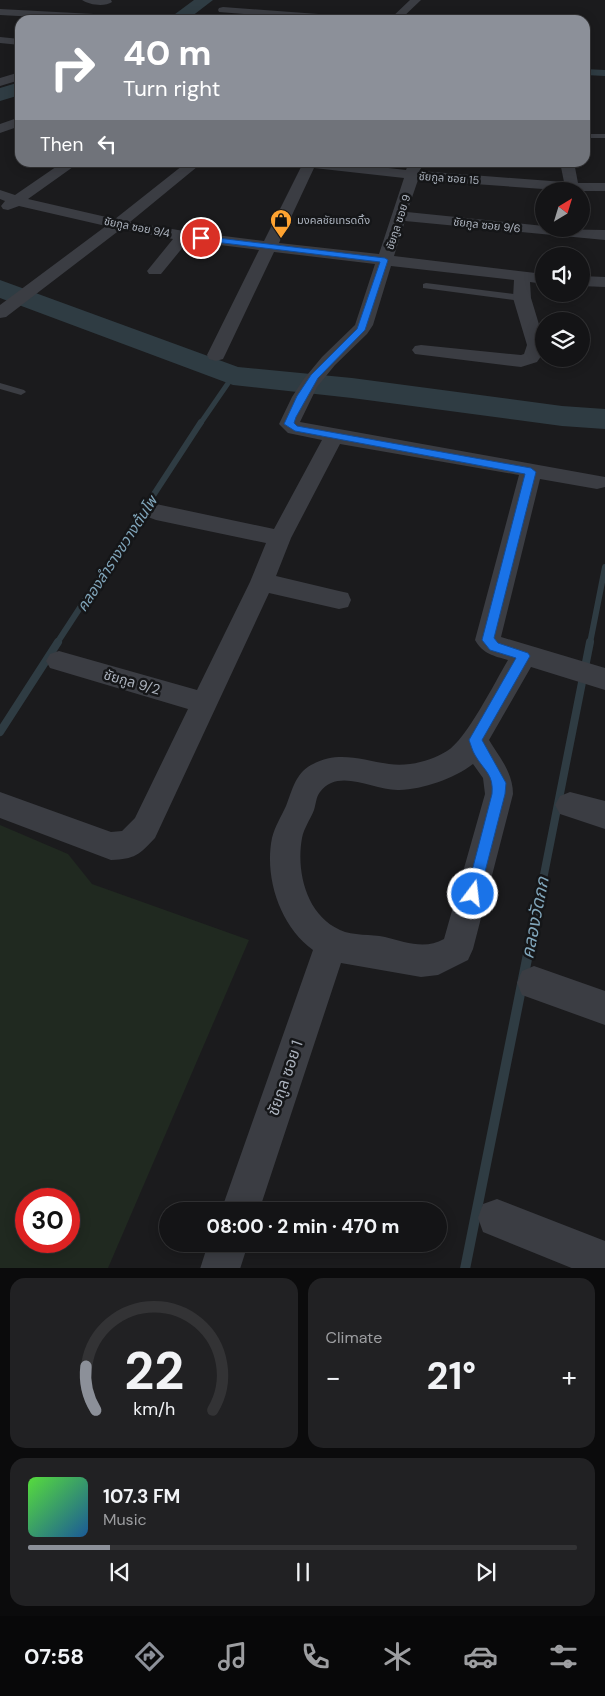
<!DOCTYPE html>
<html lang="en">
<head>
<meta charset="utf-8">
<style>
	body { margin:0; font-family:"DM Sans","Noto Sans Thai",sans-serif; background:#212123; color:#f1f3f6; height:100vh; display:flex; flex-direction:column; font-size:19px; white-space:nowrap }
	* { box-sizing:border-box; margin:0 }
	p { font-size:16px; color:#9d9ea1 }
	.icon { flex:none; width:28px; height:28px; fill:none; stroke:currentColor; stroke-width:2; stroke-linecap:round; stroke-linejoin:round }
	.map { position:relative; height:1268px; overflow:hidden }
	.panel { display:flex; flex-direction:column; gap:10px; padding:10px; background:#0b0b0c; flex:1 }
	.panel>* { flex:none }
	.guide { position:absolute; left:15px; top:15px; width:575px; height:152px; border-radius:15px; box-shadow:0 2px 12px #0003,0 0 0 1px #333335; background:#8c9099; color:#fff; overflow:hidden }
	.needle { width:32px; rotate:38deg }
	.controls { position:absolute; left:535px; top:182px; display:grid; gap:10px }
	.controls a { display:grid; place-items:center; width:55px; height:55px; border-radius:50%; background:#141416; box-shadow:0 2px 12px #0003,0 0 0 1px #333335; font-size:25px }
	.speed { position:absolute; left:15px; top:1188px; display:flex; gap:10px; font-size:25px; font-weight:700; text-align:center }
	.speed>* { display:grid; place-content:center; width:65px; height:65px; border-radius:50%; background:#141416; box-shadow:0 2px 12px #0003,0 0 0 1px #333335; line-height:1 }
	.speed .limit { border:8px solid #d22; background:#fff; color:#111 }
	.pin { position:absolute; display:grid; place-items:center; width:42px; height:42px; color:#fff; margin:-21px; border:2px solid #fff; border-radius:50%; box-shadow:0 1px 5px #0007 }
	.me { position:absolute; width:55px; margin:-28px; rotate:15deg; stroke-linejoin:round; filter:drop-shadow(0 0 4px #0008) }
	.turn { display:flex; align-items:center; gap:18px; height:105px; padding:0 25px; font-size:22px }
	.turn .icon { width:65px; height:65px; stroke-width:2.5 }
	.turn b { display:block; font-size:35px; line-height:42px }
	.then { display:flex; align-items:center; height:48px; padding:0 25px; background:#0003; gap:10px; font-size:19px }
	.big { font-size:38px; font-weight:700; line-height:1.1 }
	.panel .widget { flex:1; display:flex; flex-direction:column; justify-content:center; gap:8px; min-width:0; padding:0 18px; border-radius:15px; background:#212123 }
	.panel .dial { align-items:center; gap:0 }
	.dial svg { height:130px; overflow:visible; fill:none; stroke:#333335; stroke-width:7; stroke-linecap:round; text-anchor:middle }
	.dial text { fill:#f1f3f6; stroke:none }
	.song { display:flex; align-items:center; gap:15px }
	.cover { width:60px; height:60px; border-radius:8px; background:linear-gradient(135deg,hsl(110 70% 55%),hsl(210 70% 35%)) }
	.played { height:5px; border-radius:2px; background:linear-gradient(90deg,#8c9099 15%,#333335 15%) }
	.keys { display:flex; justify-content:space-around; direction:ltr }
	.heat { display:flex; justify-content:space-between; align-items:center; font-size:28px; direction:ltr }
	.panel .tiles { flex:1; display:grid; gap:10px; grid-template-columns:1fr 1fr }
	.widget:last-child { grid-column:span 2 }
	.trip { position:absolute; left:159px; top:1202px; width:288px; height:50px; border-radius:25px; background:#141416; box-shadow:0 2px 12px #0003,0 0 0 1px #333335; font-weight:700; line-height:50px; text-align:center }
	.dock { display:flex; height:80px; justify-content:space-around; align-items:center; background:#080809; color:#9d9ea1 }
	.dock .icon { width:35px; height:35px }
	.dock .selected { color:#8c9099 }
	.dock b { font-size:22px; color:#f1f3f6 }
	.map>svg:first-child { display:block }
	.green { fill:#202920; fill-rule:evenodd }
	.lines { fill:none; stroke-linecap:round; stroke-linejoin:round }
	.stream-far3 { stroke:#2f3c43; stroke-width:5 }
	.stream-far2 { stroke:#2f3c43; stroke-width:6 }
	.stream-far1 { stroke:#2f3c43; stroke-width:8 }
	.stream { stroke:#2f3c43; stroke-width:10 }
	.canal { fill:#2f3c43; fill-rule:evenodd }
	.river { fill:#2f3c43; fill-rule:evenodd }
	.service { fill:#3b3d43; fill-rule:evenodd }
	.minor { fill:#3b3d43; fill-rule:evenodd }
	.route { fill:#1a73e8; stroke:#114b97 }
	.labels { text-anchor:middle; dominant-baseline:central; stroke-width:5; stroke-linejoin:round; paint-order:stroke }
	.far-street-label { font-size:11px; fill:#acb3be; stroke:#151618 }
	.far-poi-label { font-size:11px; fill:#acb3be; stroke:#151618; text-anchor:start }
	.street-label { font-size:14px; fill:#acb3be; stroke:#151618 }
	.water-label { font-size:15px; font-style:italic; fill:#81a6bb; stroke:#151618 }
	.near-street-label { font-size:16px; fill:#acb3be; stroke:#151618 }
	.near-water-label { font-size:18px; font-style:italic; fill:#81a6bb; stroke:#151618 }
</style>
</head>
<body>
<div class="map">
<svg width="605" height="1269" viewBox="0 0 605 1269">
	<rect width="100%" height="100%" fill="#1b1b1d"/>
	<!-- green -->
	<path class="green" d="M 0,825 L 68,854 L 92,884 L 249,940 L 108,1268 L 0,1268 ZM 26,1199 L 69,1199 L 69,1241 L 26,1241 Z"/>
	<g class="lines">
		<!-- stream-far3 -->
		<path class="stream-far3" d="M 200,424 L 233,376"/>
		<!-- stream-far2 -->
		<path class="stream-far2" d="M 57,643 L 201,422
			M 590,643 L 605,567"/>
		<!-- stream-far1 -->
		<path class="stream-far1" d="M 0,732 L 58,642
			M 535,920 L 590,642"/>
		<!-- stream -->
		<path class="stream" d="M 465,1269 L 535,919"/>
		<!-- canal -->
		<path class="canal" d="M 585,69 L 605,70 L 605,76 L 585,75 Z"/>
		<!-- river -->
		<path class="river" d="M 194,0 L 213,0 L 187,20 L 167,20 Z
			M 20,82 L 20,95 L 0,101 L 0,88 Z
			M 0,280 L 238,367 L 352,378 L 562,406 L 605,409 L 605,429 L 562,426 L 352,398 L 233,385 L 0,298 Z"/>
		<!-- service -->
		<path class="service" d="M 585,134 L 605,134 L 605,138 L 585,138 Z
			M 426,283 L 522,295 L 526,298 L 522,301 L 423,288 L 423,284 Z
			M 0,383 L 24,390 L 26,392 L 21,395 L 0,389 Z"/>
		<!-- minor -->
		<path class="minor" d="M 82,0 L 111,0 L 112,2 C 105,7 89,5 82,0 Z
			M 410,0 L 421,0 L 400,20 L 389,20 Z
			M 223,7 L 359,17 L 364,20 L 317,20 L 219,12 L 218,10 L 219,8 Z
			M 0,9 L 94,14 L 99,17 L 92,20 L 0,15 Z
			M 0,37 L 20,39 L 20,45 L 0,43 Z
			M 20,72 L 20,80 L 0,86 L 0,78 Z
			M 20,117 L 20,126 L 0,133 L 0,124 Z
			M 63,162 L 80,162 L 28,199 L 115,219 L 187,162 L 203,162 L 130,222 L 184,231 L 264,241 L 301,167 L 288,165 L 286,162 L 336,162 L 406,170 L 409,162 L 423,162 L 420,171 L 564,182 L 560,162 L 574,162 L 578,183 L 605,183 L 605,191 L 571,191 L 418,180 L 407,212 L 544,226 L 544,229 L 605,230 L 605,240 L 405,221 L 394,256 L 544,274 L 544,284 L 530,282 L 531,298 L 544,341 L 544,352 L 537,362 L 521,367 L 415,354 L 412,350 L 415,346 L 421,345 L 521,355 L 524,354 L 527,345 L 513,298 L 514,280 L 391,266 L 373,325 L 367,334 L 335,365 L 317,387 L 300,422 L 605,477 L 605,487 L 597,489 L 540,479 L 501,637 L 605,668 L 605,690 L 531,667 L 489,740 C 500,758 513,773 513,794 L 473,949 L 468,960 L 438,975 L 421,977 L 341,963 L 259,1211 L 221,1211 L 313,950 C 280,926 264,877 272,838 C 275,826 281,817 286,806 C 292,791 295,774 311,765 C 338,750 361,760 389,764 C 408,767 431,761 447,751 C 466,740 495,682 508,660 C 494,656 483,654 475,640 L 519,475 L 340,444 L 291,538 L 276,576 L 339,591 L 348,593 L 351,600 L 348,607 L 339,609 L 269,593 L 155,838 C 139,855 135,859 111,860 L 0,818 L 0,792 L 111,832 L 122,831 L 135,818 L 188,709 L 50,668 L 46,661 L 50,654 L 59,651 L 197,690 L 250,582 L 266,543 L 156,520 L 148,517 L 145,512 L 148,507 L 156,504 L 274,529 L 322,440 L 288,433 L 279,424 L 292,397 L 303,380 L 322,357 L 355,325 L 375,264 L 274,252 L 225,355 L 223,359 L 216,361 L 209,359 L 207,355 L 259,250 L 188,241 L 161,274 L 149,274 L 147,271 L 173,239 L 121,229 L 6,317 L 0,318 L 0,305 L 106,226 L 19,206 L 8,210 L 3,209 L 1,206 L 5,201 L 0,199 L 0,190 L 15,195 ZM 314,168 L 404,178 L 379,254 L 279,243 ZM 473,764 L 483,778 L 485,794 L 444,939 C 425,950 405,942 385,937 C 371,934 353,936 340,930 C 306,915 296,871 302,838 C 304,828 310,820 314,810 C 316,804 316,797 320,792 C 339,767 374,791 399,790 C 424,789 453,779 473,764 Z
			M 581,276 L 605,277 L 605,287 L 581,286 Z
			M 570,792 L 605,801 L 605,829 L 560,814 L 555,805 L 560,796 Z
			M 534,966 L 605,991 L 605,1025 L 522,995 L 517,983 L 522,971 Z
			M 497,1199 L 605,1241 L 605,1269 L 574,1269 L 483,1232 L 478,1218 L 483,1204 Z
			M 208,1244 L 248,1244 L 240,1269 L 200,1269 Z"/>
	</g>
	<!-- route -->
	<path class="route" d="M 201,236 L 385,258 L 388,260 L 365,330 L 318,378 L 296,417 L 294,423 L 297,426 L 531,468 L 536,472 L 494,638 L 498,643 L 528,653 L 530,656 L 482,740 L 506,783 L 505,794 L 478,899 L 473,901 L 468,899 L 466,894 L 492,794 C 494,774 484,771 475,755 C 472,750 471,745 469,740 L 516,658 L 490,650 L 482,640 L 525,474 L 295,431 L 284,424 L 297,396 L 311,375 L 357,329 L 380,262 L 198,240 L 197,238 Z"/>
	<!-- icons -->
	<defs>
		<g id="shop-pin" transform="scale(1.125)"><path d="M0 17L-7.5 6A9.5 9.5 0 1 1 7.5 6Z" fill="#ffa331" stroke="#151618"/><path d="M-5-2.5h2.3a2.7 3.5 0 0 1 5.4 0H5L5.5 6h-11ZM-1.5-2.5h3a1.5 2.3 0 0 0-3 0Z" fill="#111"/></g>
	</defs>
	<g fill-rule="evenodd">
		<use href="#shop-pin" x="281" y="220"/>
	</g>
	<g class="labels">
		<!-- far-street labels -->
		<g class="far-street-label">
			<text transform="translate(449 178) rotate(4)">ชัยกูล ซอย 15</text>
			<text transform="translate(398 222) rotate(-72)">ชัยกูล ซอย 9</text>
			<text transform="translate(487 225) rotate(6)">ชัยกูล ซอย 9/6</text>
			<text transform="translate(137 227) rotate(11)">ชัยกูล ซอย 9/4</text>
		</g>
		<!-- far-poi labels -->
		<g class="far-poi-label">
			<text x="297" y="220">มงคลชัยเทรดดิ้ง</text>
		</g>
		<!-- street labels -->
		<g class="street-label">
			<text transform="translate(132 682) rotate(16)">ชัยกูล 9/2</text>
		</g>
		<!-- water labels -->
		<g class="water-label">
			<text transform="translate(117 554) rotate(-57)">คลองลำรางขวางต้นโพ</text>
		</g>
		<!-- near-street labels -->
		<g class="near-street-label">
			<text transform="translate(285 1078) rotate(-71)">ชัยกูล ซอย 1</text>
		</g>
		<!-- near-water labels -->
		<g class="near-water-label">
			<text transform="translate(535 918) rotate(-79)">คลองวัดกก</text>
		</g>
	</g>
</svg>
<div class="controls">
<a><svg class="needle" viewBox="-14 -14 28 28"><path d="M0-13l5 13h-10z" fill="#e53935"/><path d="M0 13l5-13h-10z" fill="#9d9ea1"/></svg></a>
<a><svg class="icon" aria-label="sound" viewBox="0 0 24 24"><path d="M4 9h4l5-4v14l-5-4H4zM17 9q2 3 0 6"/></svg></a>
<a><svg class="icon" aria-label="layers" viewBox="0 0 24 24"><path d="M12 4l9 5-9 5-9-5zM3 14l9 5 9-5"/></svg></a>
</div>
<div class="speed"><div class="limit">30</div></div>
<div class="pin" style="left:201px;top:238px;background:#d93025"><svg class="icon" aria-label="arrive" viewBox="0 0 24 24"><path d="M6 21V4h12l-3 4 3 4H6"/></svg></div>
<svg class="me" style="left:473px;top:894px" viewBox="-20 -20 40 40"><circle r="17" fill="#1a73e8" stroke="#fff" stroke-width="3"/><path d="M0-11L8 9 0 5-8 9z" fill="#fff"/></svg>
<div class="trip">08:00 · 2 min · 470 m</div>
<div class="guide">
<div class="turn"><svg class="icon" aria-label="right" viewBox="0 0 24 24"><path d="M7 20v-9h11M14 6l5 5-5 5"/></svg><div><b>40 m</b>Turn right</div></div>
<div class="then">Then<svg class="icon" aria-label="left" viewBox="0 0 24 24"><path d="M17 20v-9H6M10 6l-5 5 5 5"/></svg></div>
</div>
</div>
<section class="panel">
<div class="tiles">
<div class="widget dial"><svg viewBox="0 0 100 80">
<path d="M14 69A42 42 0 1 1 86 69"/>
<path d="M14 69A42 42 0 0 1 8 42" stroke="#8c9099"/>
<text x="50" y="56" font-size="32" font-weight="700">22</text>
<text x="50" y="72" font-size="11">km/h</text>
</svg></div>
<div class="widget"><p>Climate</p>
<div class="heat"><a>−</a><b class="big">21°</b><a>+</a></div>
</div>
<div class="widget">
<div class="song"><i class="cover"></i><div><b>107.3 FM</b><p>Music</p></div></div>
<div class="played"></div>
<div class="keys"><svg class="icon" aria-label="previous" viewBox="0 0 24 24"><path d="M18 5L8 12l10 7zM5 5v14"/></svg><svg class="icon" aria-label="pause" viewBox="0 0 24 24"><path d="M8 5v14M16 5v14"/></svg><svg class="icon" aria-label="next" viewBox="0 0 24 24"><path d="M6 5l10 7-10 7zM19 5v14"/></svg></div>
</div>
</div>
</section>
<nav class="dock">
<b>07:58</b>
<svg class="icon selected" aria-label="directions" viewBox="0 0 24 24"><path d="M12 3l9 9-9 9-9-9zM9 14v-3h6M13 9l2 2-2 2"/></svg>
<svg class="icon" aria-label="music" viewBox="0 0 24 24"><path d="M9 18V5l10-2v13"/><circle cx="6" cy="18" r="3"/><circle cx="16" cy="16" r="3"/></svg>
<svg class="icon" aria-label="phone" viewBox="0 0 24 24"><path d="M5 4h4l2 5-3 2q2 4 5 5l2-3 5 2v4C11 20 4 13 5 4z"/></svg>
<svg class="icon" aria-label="climate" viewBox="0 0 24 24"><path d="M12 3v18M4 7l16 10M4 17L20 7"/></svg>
<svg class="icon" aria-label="car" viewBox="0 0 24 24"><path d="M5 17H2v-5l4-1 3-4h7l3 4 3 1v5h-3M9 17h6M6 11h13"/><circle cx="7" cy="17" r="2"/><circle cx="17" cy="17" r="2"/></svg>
<svg class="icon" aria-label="filters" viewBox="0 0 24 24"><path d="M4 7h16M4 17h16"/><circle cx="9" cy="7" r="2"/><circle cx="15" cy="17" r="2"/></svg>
</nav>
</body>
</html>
